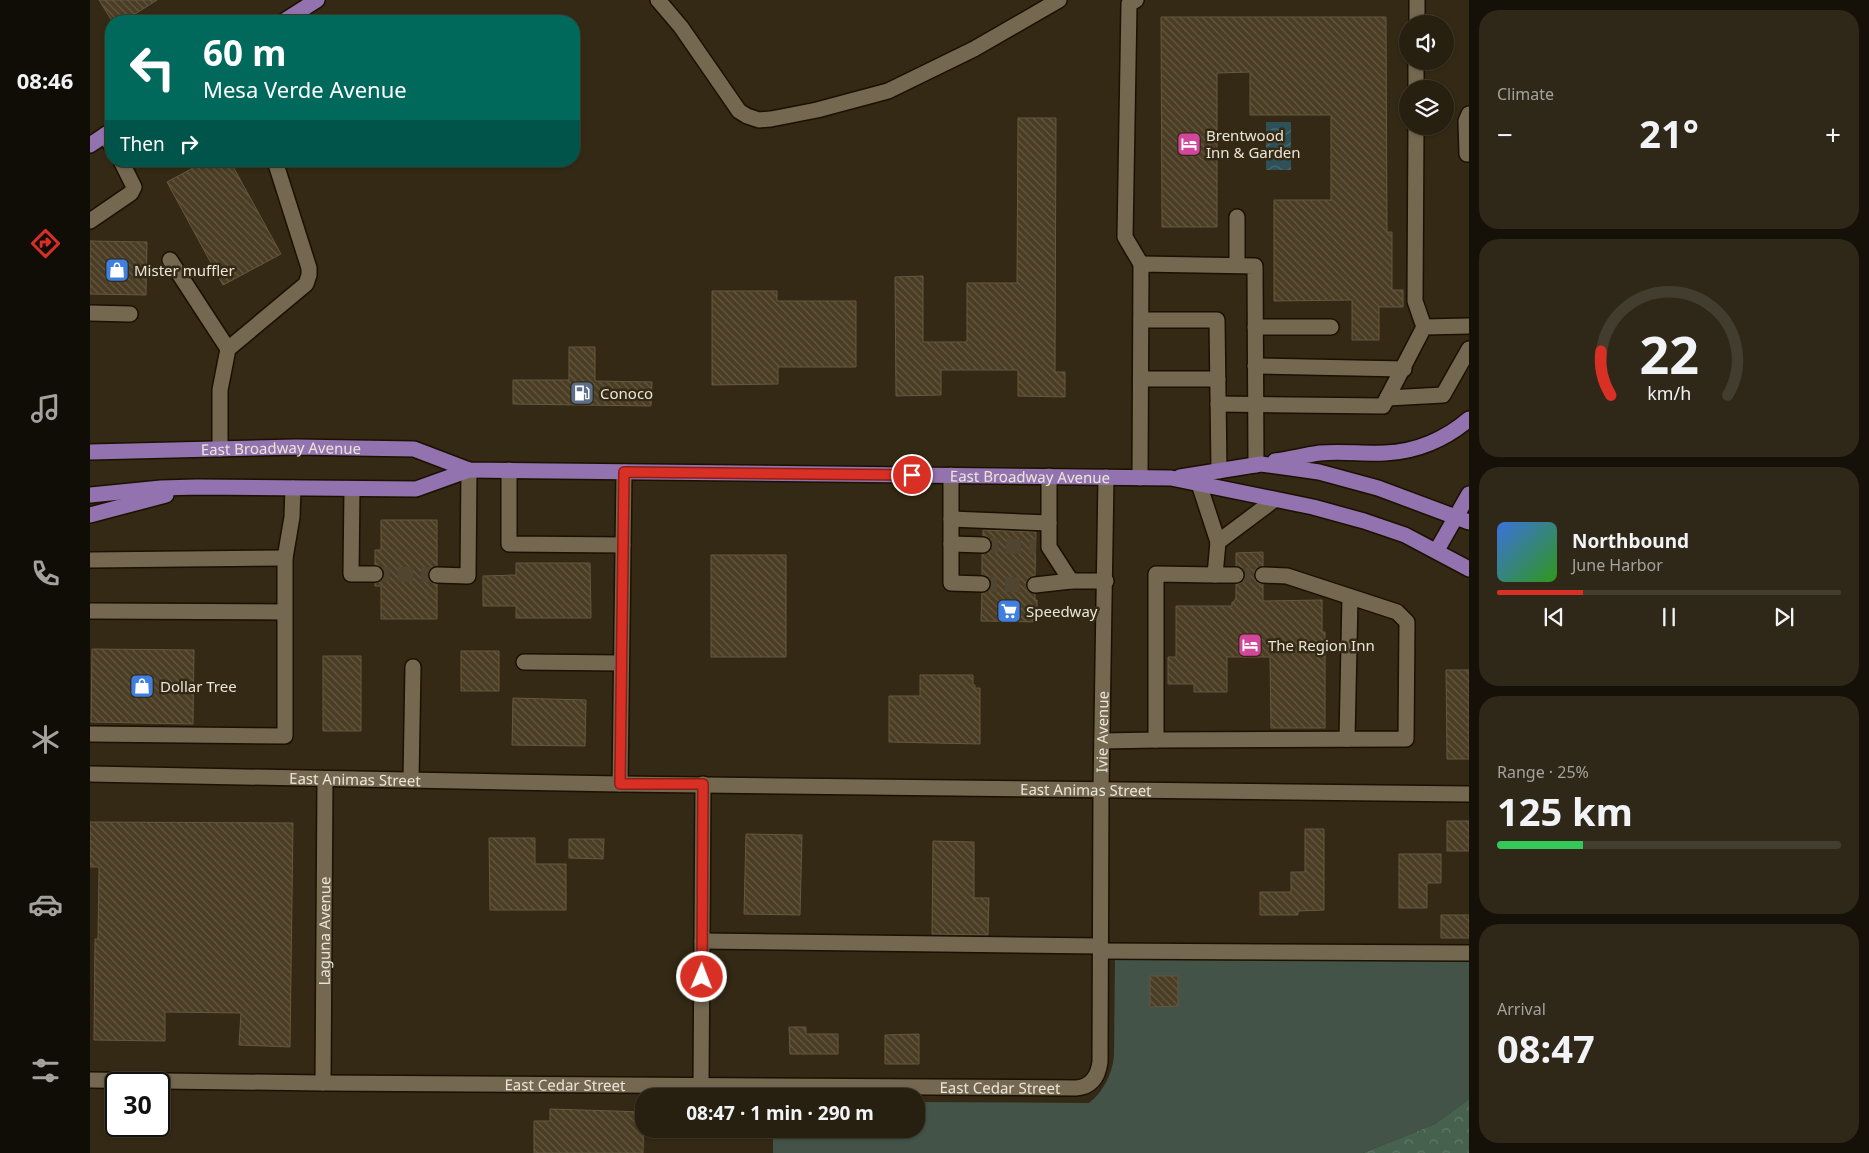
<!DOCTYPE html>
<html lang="en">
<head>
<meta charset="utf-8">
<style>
	body { margin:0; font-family:"Noto Sans",sans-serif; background:#2f2718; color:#f1f3f6; height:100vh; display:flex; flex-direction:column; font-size:19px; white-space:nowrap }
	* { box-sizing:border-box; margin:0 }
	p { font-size:16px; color:#a4a29e }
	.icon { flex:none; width:28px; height:28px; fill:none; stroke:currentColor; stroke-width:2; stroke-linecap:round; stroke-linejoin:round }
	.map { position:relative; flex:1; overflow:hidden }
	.sheet { display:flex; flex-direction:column; gap:10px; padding:10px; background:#151108; width:400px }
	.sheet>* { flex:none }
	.top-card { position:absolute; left:15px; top:15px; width:475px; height:152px; border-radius:20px; box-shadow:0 1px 4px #0004,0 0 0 1px #433d2f; background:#00695c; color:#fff; overflow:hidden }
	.fabs { position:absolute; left:1309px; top:15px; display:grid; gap:10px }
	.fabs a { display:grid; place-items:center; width:55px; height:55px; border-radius:50%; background:#271f0f; box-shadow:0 1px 4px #0004,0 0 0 1px #433d2f; font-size:25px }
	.speed { position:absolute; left:15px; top:1072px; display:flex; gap:10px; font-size:25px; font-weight:700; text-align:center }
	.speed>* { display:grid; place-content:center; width:65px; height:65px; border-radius:50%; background:#271f0f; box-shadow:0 1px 4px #0004,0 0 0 1px #433d2f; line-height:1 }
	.speed .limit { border:2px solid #111; border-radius:8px; background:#fff; color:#111 }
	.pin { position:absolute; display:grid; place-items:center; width:42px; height:42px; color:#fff; margin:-21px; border:2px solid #fff; border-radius:50%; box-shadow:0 1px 5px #0007 }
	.me { position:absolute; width:55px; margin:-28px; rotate:1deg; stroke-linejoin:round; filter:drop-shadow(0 0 4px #0008) }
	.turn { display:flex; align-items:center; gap:18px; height:105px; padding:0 15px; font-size:22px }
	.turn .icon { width:65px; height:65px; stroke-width:2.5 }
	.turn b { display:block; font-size:35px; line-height:42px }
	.then { display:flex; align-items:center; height:48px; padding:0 15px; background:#0003; gap:10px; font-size:19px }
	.big { font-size:38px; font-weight:700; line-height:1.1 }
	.sheet .card { flex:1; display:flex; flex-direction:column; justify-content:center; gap:8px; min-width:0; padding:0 18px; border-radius:20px; background:#2f2718 }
	.sheet .dial { align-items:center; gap:0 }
	.dial svg { height:130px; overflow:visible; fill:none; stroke:#433d2f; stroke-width:7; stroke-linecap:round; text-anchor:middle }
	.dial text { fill:#f1f3f6; stroke:none }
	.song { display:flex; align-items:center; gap:15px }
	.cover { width:60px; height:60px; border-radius:8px; background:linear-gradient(135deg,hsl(220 70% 55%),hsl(110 70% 35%)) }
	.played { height:5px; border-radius:2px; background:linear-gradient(90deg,#d93025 25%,#433d2f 25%) }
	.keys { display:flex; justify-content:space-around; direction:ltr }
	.heat { display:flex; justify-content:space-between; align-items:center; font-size:28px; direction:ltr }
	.charge { height:8px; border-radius:4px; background:linear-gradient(90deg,#34c759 25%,#433d2f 0) }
	.trip { position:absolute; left:545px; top:1088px; width:290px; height:50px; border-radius:20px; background:#271f0f; box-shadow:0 1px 4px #0004,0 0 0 1px #433d2f; font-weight:700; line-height:50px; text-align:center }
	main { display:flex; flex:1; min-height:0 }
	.tab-bar { display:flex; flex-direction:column; width:90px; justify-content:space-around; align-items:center; background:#100c06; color:#a4a29e }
	.tab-bar .icon { width:35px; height:35px }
	.tab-bar .active { color:#d93025 }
	.tab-bar b { font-size:22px; color:#f1f3f6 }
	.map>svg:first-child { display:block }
	.green { fill:#435348 }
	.forest { fill:url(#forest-crowns) }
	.water { fill:url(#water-waves) }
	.building { fill:url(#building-back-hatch); stroke:#645841 }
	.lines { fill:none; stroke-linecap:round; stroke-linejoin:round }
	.minor-tunnel { stroke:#4f4531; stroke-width:15; stroke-dasharray:15 8; stroke-linecap:butt }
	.minor-casing { stroke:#1b1100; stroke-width:18 }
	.major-casing { stroke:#1b1100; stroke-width:18 }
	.minor { stroke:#746851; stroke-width:15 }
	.major { stroke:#9373af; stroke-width:15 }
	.route-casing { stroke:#8d1f18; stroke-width:12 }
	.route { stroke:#d93025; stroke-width:9 }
	.labels { text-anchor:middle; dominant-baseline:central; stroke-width:5; stroke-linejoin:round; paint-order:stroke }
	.poi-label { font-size:15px; fill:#ebe5d8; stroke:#342914; text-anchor:start }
	.street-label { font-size:15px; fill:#ebe5d8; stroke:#342914 }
</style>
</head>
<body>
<main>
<nav class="tab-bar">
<b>08:46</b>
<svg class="icon active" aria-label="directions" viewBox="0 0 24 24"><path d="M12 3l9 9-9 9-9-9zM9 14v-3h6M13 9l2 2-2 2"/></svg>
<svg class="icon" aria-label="music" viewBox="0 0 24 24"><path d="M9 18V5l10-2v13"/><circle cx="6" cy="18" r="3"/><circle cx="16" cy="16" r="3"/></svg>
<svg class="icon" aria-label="phone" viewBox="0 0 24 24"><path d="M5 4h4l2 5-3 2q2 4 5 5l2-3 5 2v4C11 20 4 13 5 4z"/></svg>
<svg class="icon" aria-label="climate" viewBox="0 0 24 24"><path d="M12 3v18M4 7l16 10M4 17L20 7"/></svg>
<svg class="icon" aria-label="car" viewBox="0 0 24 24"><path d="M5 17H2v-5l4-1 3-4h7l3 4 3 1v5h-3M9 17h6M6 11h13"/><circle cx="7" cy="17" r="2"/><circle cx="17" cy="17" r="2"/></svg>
<svg class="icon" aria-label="filters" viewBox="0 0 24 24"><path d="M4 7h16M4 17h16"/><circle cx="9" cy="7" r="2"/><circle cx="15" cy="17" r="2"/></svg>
</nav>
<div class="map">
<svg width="1379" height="1153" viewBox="0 0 1379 1153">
	<defs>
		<pattern id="forest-crowns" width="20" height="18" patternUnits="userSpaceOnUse" patternTransform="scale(1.25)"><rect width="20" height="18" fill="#47614f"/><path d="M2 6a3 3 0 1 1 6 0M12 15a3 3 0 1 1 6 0" fill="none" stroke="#627868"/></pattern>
		<pattern id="water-waves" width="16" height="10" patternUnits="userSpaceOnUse" patternTransform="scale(1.25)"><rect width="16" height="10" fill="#2e5159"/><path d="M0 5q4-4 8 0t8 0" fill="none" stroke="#4c6a70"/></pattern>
		<pattern id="building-back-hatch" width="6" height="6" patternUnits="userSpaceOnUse" patternTransform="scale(1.25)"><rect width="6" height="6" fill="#4a3d24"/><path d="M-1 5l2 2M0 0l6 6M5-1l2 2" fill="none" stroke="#645943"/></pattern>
	</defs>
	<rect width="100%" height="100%" fill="#342914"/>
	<!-- green -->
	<path class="green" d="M 1025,955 L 1379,958 L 1379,1099 L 1345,1124 L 1273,1153 L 683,1153 L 683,1129 L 826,1129 L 826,1102 L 999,1103 C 1014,1091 1022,1074 1024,1056 Z"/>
	<!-- forest -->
	<path class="forest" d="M 1379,1099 L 1379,1153 L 1273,1153 L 1345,1124 Z"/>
	<!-- water -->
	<path class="water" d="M 1176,122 L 1201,122 L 1201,170 L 1176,170 Z"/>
	<!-- building -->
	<path class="building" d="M 9,0 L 67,0 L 34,21 L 22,21 Z
		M 1071,17 L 1296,17 L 1297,232 L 1302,232 L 1302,290 L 1313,290 L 1313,307 L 1289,307 L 1289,340 L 1262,340 L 1262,300 L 1184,301 L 1184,200 L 1241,200 L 1241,115 L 1160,115 L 1160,72 L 1127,73 L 1127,227 L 1072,227 Z
		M 928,118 L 966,118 L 965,372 L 975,372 L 975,397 L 928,396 L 928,372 L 927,370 L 851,370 L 851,395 L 806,396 L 805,277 L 833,276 L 833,342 L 877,342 L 877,283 L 927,283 Z
		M 116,161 L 140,161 L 191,254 L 133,285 L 77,182 Z
		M 0,241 L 57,242 L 56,295 L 0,294 Z
		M 622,291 L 687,291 L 687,301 L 766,301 L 766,367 L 688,367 L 688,384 L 622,385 Z
		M 479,347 L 505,347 L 505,381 L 562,382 L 561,406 L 423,404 L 423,380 L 479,380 Z
		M 291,520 L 347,520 L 347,566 L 339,570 L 338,575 L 342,583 L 347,584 L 347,619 L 291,619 L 291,586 L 285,586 L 285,583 L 293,579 L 294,574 L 293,569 L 285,565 L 285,550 L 291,550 Z
		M 893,530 L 946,532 L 945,576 L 939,578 L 936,586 L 938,591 L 945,594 L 945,600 L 947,600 L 947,622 L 891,621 L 892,593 L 900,589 L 901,584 L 897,576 L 892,575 L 892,554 L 901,550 L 902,545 L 898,537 L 893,536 Z
		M 1173,552 L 1173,566 L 1165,570 L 1164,575 L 1168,583 L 1173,584 L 1173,601 L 1232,600 L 1232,632 L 1235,632 L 1235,728 L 1181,728 L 1180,657 L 1137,657 L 1137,692 L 1104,692 L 1104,684 L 1078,684 L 1078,657 L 1086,657 L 1086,606 L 1142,606 L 1142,602 L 1144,602 L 1146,597 L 1146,584 L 1151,583 L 1155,575 L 1154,570 L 1146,566 L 1146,553 Z
		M 621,555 L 696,555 L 696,657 L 621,657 Z
		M 426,563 L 500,563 L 501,618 L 426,618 L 426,606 L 393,606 L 393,576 L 426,575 Z
		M 2,649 L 104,650 L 103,724 L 1,722 Z
		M 371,651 L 409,651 L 409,691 L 371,691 Z
		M 233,656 L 271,656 L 271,731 L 233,731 Z
		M 1356,670 L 1379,670 L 1379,759 L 1357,759 Z
		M 830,675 L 883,675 L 883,685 L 885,685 L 885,688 L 890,688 L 890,744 L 799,742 L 799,696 L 830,696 Z
		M 423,698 L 496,700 L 495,746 L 422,745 Z
		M 1357,821 L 1379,821 L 1379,851 L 1357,851 Z
		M 0,822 L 203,823 L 200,1047 L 149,1045 L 151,1013 L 75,1012 L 75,1041 L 4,1040 L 5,939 L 8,939 L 9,867 L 0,867 Z
		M 1215,829 L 1234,829 L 1234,910 L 1208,911 L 1208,915 L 1170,915 L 1170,892 L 1201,892 L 1201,872 L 1215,872 Z
		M 656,834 L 712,835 L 710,915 L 654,914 Z
		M 399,838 L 445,838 L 445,864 L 476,864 L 476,910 L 400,910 Z
		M 479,839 L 514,839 L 513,859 L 479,858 Z
		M 843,841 L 884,842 L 884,898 L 899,898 L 898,935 L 842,934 Z
		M 1309,854 L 1351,854 L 1351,883 L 1337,883 L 1337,908 L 1309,908 Z
		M 1351,915 L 1379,915 L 1379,938 L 1351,938 Z
		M 1060,976 L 1088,976 L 1088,1006 L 1060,1007 Z
		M 699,1027 L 716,1027 L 716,1034 L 748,1034 L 748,1054 L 700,1054 Z
		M 829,1034 L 829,1064 L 795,1064 L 795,1035 Z
		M 460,1109 L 554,1112 L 553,1153 L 444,1153 L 444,1121 L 460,1121 Z"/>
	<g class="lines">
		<!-- minor-tunnel -->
		<path class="minor-tunnel" d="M 893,545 L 946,547
			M 285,574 L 347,575
			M 1146,575 L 1173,575
			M 892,584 L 945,585"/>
		<!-- minor casing -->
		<g class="minor-casing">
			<g id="minor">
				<path d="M 568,0 L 591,27 L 649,111 L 657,116 L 669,120 L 681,119 L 727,110 L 798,91 L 884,49 L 969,0"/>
				<path d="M 1046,0 L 1039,4 L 1035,237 L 1051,264"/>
				<path d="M 1327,24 L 1327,0"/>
				<path d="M 1326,89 L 1326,61"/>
				<path d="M 1326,126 L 1325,301 L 1334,327"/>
				<path d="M 15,135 L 21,145"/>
				<path d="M 1377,154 L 1376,121 L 1379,114"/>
				<path d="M 1147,217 L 1147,265"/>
				<path d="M 0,221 L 41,193 L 44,187 L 31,161"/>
				<path d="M 80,260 L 138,349"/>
				<path d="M 0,313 L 40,314"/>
				<path d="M 1051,320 L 1127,320 L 1129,471"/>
				<path d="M 1165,327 L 1241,327"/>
				<path d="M 1165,366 L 1314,369"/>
				<path d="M 1051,379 L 1128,379"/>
				<path d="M 1297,398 L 1353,395 L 1379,349"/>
				<path d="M 1128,404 L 1293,406 L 1334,327 L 1379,326"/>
				<path d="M 130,449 L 130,390 L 138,349 L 216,284 L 219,275 L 219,268 L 185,161"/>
				<path d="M 419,470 L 419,544 L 533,545"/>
				<path d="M 861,475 L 861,583 L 892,584"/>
				<path d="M 1050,478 L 1051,264 L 1165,266 L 1166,465"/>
				<path d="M 1109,484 L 1128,542 L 1184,500"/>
				<path d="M 262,489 L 261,574 L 285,574"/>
				<path d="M 861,519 L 959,523 L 959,476"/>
				<path d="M 959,523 L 959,547 L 981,581"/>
				<path d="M 861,544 L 893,545"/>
				<path d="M 0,560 L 195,558"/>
				<path d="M 347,575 L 378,576 L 379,470"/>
				<path d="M 1125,575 L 1146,575"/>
				<path d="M 945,585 L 981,581 L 1016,581"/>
				<path d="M 0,611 L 194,612"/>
				<path d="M 434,662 L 531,663"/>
				<path d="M 0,734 L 195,736 L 195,558 L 202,517 L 203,488"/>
				<path d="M 1257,739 L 1260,597"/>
				<path d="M 1066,740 L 1316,739 L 1317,622 L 1307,612 L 1197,576 L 1173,575"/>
				<path d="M 1012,741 L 1066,740 L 1066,574 L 1125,575 L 1128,542"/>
				<path id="s1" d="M 0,774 L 530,784 L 1379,794"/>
				<path d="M 321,780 L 323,667"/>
				<path d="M 530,784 L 534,472"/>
				<path d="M 612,941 L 1010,946"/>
				<path d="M 1010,951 L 1379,953"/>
				<path id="s2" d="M 0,1080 L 233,1083 L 986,1088 C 1001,1087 1008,1077 1010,1062 L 1011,789 L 1016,477"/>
				<path id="s3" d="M 233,1083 L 235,779"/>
				<path d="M 611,1086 L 613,784"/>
			</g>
		</g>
		<!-- major casing -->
		<g class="major-casing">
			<g id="major">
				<path d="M 194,21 L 227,0"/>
				<path d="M 0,145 L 21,131"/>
				<path id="s4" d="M 0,452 L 206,447 L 324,449 L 379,470 L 1081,478 L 1223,507 L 1274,521 L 1315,535 L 1379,569"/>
				<path d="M 1185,461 C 1200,459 1215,455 1230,453 C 1251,451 1274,454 1295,453 C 1326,452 1356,439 1379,419"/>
				<path d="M 1090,477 L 1171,464 L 1201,468 L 1229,472 L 1288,488 L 1379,522"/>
				<path d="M 0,495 L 71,488 L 107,487 L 326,489 L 379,470"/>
				<path d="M 0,515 L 76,495"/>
				<path d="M 1347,550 L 1379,494"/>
			</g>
		</g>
		<!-- minor -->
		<use href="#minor" class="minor"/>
		<!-- major -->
		<use href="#major" class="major"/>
	</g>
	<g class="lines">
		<!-- route casing -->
		<g class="route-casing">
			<path id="route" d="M 612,977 L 613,784 L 530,784 L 534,472 L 822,475"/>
		</g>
		<!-- route -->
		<use href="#route" class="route"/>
	</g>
	<!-- icons -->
	<defs>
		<g id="hotel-square" transform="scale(1.25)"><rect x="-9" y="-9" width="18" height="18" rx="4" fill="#d1479c" stroke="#342914"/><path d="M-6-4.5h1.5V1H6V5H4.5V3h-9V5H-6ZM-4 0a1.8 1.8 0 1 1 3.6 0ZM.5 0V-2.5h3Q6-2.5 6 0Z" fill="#fff"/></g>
		<g id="shop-square" transform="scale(1.25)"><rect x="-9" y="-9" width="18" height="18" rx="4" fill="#3f7fe0" stroke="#342914"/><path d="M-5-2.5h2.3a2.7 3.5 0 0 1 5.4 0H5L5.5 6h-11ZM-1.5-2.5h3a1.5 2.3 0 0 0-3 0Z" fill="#fff"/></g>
		<g id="fuel-square" transform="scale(1.25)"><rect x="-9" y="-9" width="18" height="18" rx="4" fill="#5c6f8a" stroke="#342914"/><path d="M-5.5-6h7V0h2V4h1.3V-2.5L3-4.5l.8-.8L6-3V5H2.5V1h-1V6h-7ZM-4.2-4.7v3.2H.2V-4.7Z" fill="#fff"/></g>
		<g id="supermarket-square" transform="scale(1.25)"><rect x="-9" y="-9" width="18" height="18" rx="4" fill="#3f7fe0" stroke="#342914"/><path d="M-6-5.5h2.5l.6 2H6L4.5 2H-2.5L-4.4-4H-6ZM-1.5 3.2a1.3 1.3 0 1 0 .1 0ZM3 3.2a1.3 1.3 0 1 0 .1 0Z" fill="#fff"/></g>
	</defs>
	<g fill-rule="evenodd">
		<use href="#hotel-square" x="1099" y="144"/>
		<use href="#shop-square" x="27" y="270"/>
		<use href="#fuel-square" x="492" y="393"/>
		<use href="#supermarket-square" x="919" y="611"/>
		<use href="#hotel-square" x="1160" y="645"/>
		<use href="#shop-square" x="52" y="686"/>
	</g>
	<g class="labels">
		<!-- poi labels -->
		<g class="poi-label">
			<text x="1116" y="135">Brentwood<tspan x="1116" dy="17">Inn &amp; Garden</tspan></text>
			<text x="44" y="270">Mister muffler</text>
			<text x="510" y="393">Conoco</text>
			<text x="936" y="611">Speedway</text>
			<text x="1178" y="645">The Region Inn</text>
			<text x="70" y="686">Dollar Tree</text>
		</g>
		<!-- street labels -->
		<g class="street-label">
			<text stroke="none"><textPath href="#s4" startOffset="191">East Broadway Avenue</textPath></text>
			<text stroke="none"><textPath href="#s4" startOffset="944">East Broadway Avenue</textPath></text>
			<text stroke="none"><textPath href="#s2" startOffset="1355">Ivie Avenue</textPath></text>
			<text stroke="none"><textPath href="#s1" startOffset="265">East Animas Street</textPath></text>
			<text stroke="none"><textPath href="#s1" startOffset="996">East Animas Street</textPath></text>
			<text stroke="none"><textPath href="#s3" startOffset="152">Laguna Avenue</textPath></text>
			<text stroke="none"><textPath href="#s2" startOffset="475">East Cedar Street</textPath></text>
			<text stroke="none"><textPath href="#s2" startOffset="910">East Cedar Street</textPath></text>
		</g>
	</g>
</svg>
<div class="fabs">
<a><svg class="icon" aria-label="sound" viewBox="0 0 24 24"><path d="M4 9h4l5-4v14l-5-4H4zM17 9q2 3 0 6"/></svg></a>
<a><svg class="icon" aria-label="layers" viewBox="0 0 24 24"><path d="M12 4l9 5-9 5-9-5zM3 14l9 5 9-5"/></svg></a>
</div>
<div class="speed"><div class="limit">30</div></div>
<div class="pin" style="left:822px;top:475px;background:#d93025"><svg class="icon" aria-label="arrive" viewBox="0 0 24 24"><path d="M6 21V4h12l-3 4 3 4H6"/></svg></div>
<svg class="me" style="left:612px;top:977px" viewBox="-20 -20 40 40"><circle r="17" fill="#d93025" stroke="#fff" stroke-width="3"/><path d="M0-11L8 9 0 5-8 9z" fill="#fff"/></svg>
<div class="trip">08:47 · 1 min · 290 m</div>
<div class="top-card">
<div class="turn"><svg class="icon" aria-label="left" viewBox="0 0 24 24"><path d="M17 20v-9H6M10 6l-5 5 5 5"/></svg><div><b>60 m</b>Mesa Verde Avenue</div></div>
<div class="then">Then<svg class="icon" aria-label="right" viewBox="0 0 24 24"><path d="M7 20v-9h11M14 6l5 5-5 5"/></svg></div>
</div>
</div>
<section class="sheet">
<div class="card"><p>Climate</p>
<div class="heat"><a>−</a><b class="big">21°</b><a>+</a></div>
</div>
<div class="card dial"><svg viewBox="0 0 100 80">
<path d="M14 69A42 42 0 1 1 86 69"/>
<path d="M14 69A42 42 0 0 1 8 42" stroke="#d93025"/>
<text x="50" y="56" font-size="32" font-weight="700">22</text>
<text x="50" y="72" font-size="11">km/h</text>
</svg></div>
<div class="card">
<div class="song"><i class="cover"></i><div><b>Northbound</b><p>June Harbor</p></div></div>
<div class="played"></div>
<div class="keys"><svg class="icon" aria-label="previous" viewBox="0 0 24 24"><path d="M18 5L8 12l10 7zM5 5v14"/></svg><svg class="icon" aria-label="pause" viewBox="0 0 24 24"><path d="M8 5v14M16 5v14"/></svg><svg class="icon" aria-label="next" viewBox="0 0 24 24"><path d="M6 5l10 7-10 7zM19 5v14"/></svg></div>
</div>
<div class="card"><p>Range · 25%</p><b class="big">125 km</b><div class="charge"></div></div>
<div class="card"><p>Arrival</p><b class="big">08:47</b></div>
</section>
</main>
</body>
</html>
